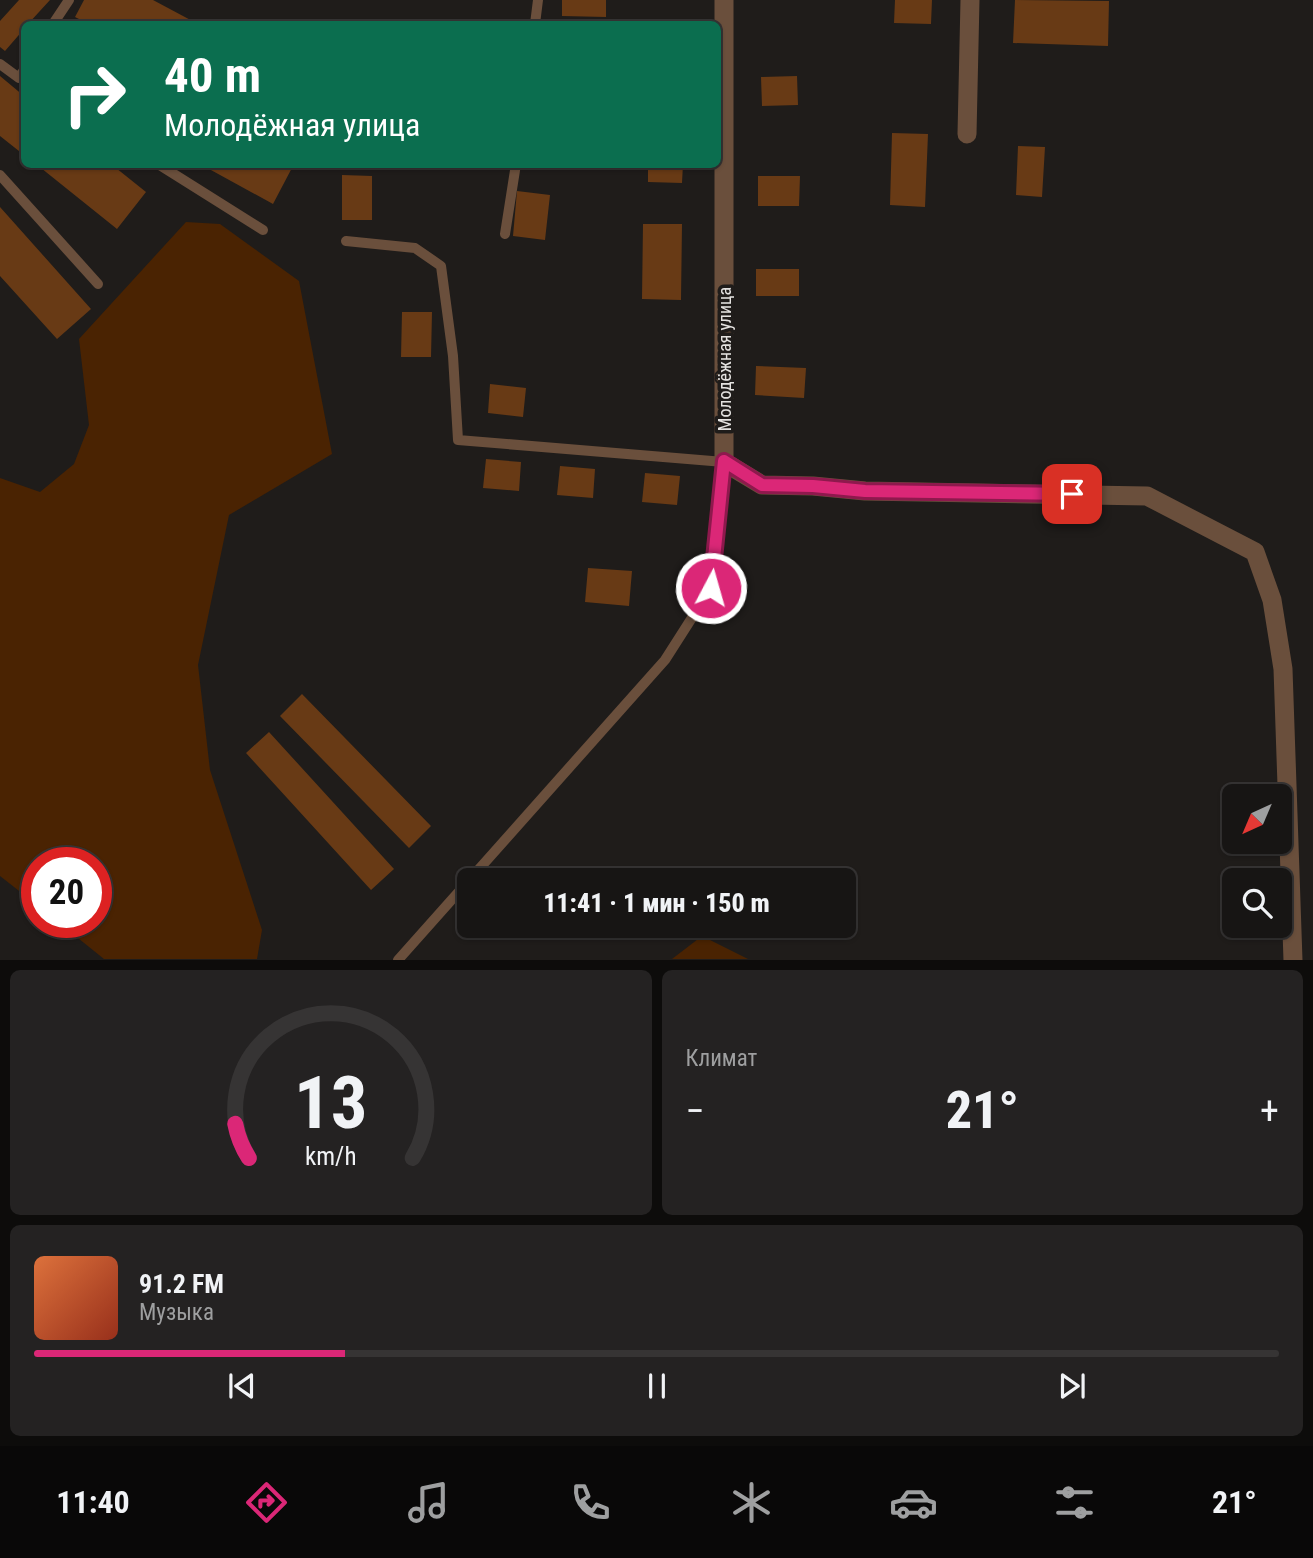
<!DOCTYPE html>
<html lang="ru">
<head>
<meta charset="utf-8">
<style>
	body { margin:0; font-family:"Roboto Condensed",sans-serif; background:#242222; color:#f1f3f6; height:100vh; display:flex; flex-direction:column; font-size:26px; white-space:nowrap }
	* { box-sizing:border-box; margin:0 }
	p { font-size:23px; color:#9e9fa0 }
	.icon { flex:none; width:38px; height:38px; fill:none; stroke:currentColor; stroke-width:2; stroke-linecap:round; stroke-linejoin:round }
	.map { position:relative; height:960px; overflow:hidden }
	.drawer { display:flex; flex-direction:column; gap:10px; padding:10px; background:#0d0c0b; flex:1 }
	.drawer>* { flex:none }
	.top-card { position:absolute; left:21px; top:21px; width:700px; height:147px; border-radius:10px; box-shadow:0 2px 5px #0004,0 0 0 2px #363434; background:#0b6e4f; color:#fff; overflow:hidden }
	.needle { width:46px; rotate:224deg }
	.fabs { position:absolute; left:1222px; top:784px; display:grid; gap:14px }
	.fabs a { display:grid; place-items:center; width:70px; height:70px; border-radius:10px; background:#171514; box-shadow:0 2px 5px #0004,0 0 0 2px #363434; font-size:35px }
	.speed { position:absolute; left:21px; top:847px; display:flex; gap:14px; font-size:35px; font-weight:700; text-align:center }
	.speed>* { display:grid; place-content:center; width:91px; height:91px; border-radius:50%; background:#171514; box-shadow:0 2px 5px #0004,0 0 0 2px #363434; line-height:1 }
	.speed .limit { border:10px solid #d22; background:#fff; color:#111 }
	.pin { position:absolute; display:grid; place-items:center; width:60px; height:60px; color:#fff; margin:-30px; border-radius:14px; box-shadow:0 4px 10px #0006 }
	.me { position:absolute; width:77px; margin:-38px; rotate:6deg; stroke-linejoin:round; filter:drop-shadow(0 0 5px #0008) }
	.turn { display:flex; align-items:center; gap:24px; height:147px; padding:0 28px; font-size:32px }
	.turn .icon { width:91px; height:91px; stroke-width:2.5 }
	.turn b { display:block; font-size:49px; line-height:60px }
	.big { font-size:52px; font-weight:800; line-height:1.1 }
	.drawer .widget { flex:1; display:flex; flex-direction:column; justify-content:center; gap:10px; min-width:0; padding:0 24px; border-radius:10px; background:#242222 }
	.drawer .dial { align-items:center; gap:0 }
	.dial svg { height:182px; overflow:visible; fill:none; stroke:#363434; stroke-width:7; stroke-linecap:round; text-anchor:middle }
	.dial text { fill:#f1f3f6; stroke:none }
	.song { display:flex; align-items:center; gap:21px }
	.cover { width:84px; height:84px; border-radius:10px; background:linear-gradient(135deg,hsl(20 70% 55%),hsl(10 70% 35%)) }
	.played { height:7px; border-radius:4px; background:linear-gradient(90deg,#db2777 25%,#363434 25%) }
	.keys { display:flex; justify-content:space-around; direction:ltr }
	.heat { display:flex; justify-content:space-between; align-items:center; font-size:38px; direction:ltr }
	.drawer .tiles { flex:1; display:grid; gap:10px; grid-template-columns:1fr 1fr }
	.widget:last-child { grid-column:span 2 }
	.trip { position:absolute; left:457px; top:868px; width:399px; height:70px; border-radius:10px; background:#171514; box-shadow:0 2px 5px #0004,0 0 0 2px #363434; font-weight:800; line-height:70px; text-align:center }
	.menu { display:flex; height:112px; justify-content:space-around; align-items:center; background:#090808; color:#9e9fa0 }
	.menu .icon { width:49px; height:49px }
	.menu .active { color:#db2777 }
	.menu b { font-size:32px; color:#f1f3f6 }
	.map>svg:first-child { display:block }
	.green { fill:#4a2302 }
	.building { fill:#683a15 }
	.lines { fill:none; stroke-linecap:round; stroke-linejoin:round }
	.service { stroke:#6a4f3c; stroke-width:10 }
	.minor { stroke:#6a4f3c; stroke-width:19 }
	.route-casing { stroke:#8e194d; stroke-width:18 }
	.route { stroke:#db2777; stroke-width:12 }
	.labels { text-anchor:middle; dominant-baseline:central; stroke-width:7; stroke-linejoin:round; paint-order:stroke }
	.street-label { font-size:18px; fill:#e4e2e0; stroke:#1f1c1a }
</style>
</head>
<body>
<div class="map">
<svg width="1313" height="960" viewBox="0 0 1313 960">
	<rect width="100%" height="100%" fill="#1f1c1a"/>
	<!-- green -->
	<path class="green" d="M 186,222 L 220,224 L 299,281 L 332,454 L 229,515 L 198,665 L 210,770 L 262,930 L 257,959 L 104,959 L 58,922 L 96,922 L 96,863 L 37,863 L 37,905 L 0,876 L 0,478 L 40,492 L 74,464 L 89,425 L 79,339 Z
		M 702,936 L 748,959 L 672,959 Z"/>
	<!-- building -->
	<path class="building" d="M 19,0 L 50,0 L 28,24 L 24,24 L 24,29 L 5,51 L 0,47 L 0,21 Z
		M 84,0 L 153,0 L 198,24 L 89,24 L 75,17 Z
		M 562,0 L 606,0 L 606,17 L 562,16 Z
		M 895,0 L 932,0 L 931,24 L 894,23 Z
		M 1015,0 L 1109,1 L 1108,46 L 1013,43 Z
		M 0,76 L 24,96 L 24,155 L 0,136 Z
		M 797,76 L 798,105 L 762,106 L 761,77 Z
		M 892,133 L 928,134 L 925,207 L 890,205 Z
		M 1018,146 L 1045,147 L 1042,197 L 1016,195 Z
		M 36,164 L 111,164 L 146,192 L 117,229 Z
		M 200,164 L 294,164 L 273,204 Z
		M 648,164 L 683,164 L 682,183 L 648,182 Z
		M 342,175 L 372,176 L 372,220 L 342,220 Z
		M 758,176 L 800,176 L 799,206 L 758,206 Z
		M 517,191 L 550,195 L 545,240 L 513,236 Z
		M 0,207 L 91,309 L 57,339 L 0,276 Z
		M 643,224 L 682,224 L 681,300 L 642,299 Z
		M 756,269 L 799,269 L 799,296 L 756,296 Z
		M 402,312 L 432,312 L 431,357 L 401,357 Z
		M 756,366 L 806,368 L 804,398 L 755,395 Z
		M 490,384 L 526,388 L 523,417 L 488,413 Z
		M 486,459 L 521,462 L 519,491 L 483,488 Z
		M 560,466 L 595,469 L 593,498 L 557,495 Z
		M 645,473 L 680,476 L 677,505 L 642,502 Z
		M 588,568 L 632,571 L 629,606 L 585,602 Z
		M 302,694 L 431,826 L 409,848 L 280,716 Z
		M 269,732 L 394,869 L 371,890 L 246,753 Z"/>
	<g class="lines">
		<!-- service -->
		<path class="service" d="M 53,24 L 69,0
			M 535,24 L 538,0
			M 0,64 L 19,78 L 24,70
			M 158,164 L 263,230
			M 0,175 L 98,284
			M 505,234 L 516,164
			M 346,241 L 415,248 L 441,266 L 453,356 L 458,440 L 724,462 L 711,588 L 665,660 L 398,960"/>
		<!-- minor -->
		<path class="minor" d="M 724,0 L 724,462 L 762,485 L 813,486 L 865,491 L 1147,496 L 1255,552 L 1272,600 L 1283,669 L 1293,960
			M 967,134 L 970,0"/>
	</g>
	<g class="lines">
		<!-- route casing -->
		<g class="route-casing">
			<path id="route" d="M 711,588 L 724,461 L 762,485 L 813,486 L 865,491 L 1072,494"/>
		</g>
		<!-- route -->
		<use href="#route" class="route"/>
	</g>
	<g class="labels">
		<!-- street labels -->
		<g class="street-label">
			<text transform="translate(724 359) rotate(-90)">Молодёжная улица</text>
		</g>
	</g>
</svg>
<div class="fabs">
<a><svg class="needle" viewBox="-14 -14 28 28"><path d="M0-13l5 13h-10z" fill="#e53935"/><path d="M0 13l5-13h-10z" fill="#9e9fa0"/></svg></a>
<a><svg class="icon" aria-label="search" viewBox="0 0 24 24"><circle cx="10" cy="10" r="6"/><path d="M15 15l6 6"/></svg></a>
</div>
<div class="speed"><div class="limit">20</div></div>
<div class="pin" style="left:1072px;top:494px;background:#d93025"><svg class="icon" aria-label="arrive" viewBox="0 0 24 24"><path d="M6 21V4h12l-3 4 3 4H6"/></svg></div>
<svg class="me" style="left:711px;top:588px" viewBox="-20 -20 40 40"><circle r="17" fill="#db2777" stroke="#fff" stroke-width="3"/><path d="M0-11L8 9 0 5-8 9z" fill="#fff"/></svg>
<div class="trip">11:41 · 1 мин · 150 m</div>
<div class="top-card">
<div class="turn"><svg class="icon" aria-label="right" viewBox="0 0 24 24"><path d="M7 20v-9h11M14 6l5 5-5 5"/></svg><div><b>40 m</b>Молодёжная улица</div></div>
</div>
</div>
<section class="drawer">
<div class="tiles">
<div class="widget dial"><svg viewBox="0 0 100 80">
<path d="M14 69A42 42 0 1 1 86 69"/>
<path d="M14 69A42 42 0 0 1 8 54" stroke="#db2777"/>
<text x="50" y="56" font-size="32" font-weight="700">13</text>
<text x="50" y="72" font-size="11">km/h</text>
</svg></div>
<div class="widget"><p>Климат</p>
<div class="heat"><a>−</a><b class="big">21°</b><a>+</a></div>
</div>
<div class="widget">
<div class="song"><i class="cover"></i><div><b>91.2 FM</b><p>Музыка</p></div></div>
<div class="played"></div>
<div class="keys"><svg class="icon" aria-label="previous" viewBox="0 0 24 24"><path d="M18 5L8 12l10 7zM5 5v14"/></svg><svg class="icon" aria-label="pause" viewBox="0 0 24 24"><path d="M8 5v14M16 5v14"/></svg><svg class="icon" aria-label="next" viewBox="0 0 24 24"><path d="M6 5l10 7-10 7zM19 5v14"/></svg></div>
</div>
</div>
</section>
<nav class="menu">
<b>11:40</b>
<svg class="icon active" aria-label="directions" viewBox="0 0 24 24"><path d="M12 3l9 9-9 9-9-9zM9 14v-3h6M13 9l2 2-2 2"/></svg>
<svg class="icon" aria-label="music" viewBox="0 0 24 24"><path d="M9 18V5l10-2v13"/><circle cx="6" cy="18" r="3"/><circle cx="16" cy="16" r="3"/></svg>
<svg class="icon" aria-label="phone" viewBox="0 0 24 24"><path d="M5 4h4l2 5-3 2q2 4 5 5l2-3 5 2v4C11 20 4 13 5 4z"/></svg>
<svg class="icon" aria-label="climate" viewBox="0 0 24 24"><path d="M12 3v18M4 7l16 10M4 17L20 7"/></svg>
<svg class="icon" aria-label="car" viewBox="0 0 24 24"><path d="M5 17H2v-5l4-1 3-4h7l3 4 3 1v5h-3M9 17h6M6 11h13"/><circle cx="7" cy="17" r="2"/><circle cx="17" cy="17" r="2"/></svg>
<svg class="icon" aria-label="filters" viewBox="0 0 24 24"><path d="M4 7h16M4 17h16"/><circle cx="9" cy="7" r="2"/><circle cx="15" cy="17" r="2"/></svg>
<b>21°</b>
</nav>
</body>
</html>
